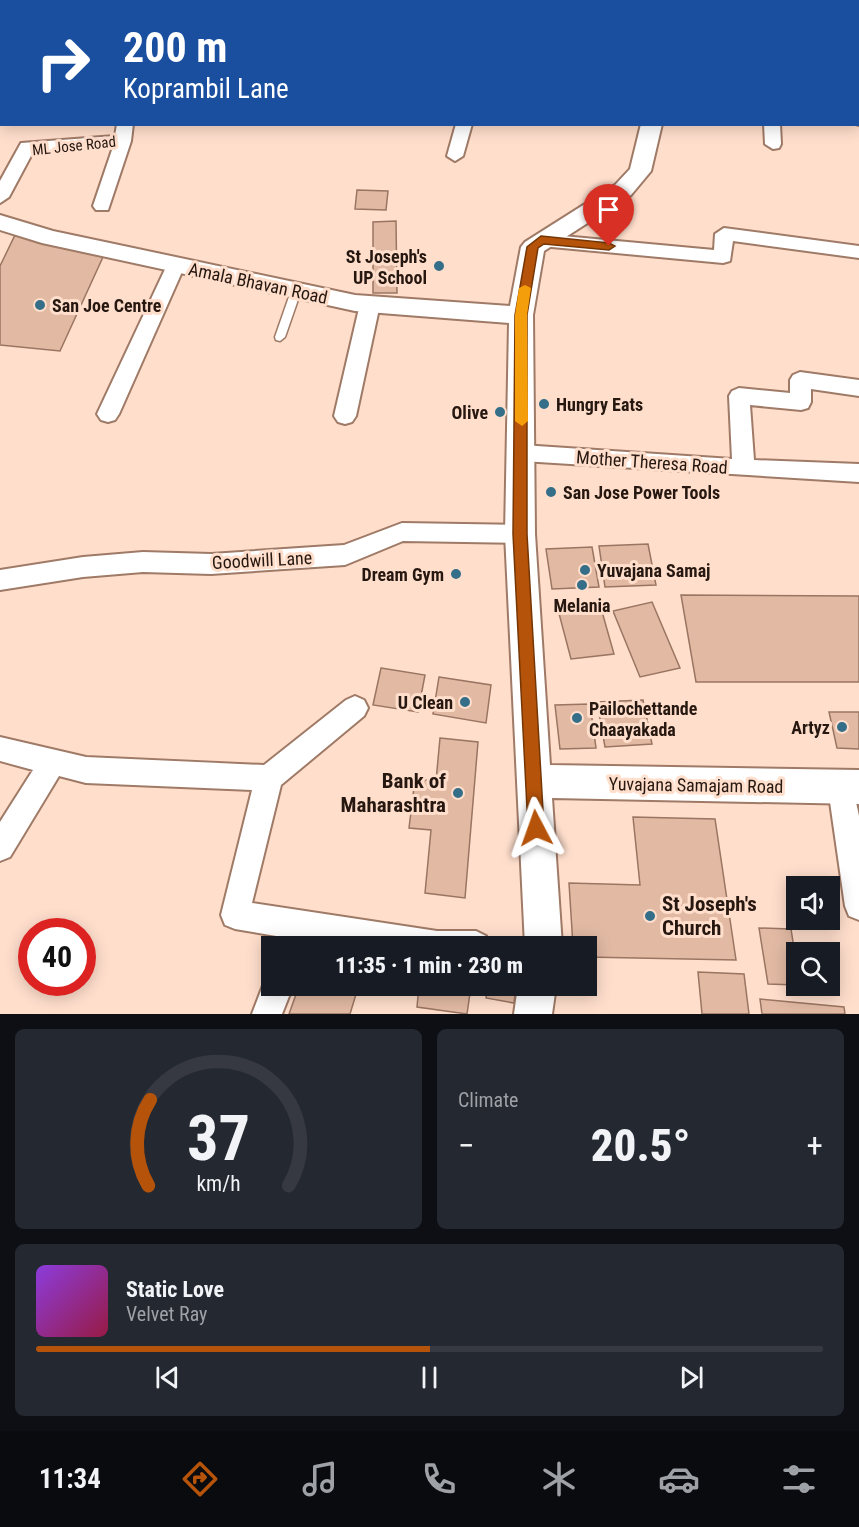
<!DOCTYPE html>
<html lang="en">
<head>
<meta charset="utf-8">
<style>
	body { margin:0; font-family:"Roboto Condensed",sans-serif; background:#242831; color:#f1f3f6; height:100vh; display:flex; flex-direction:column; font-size:22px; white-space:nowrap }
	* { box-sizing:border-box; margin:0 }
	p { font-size:20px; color:#9ea1a6 }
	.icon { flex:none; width:33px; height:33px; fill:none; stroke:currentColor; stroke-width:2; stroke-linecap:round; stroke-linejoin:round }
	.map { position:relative; height:1014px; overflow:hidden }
	.panel { display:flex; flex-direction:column; gap:15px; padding:15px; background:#0d0f14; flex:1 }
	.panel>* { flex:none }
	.top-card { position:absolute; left:0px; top:0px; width:860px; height:126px; box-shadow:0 3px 15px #0003; background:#1a4fa0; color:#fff; overflow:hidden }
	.tools { position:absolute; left:786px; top:876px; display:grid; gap:12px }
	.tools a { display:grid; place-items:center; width:54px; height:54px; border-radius:0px; background:#171b24; box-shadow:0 3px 15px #0003; font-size:30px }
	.speed { position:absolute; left:18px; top:918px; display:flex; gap:12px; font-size:30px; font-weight:700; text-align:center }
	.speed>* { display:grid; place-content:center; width:78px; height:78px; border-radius:50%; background:#171b24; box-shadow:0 3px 15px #0003; line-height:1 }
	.speed .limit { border:9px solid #d22; background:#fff; color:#111 }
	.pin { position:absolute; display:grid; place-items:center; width:51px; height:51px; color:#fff; margin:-62px -26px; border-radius:50% 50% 50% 0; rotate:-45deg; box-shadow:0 0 6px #0007 }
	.pin .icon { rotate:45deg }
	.me { position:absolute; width:66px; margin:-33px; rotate:356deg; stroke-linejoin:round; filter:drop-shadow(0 0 4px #0008) }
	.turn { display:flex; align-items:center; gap:21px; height:126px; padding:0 24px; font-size:27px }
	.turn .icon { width:78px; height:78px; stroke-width:2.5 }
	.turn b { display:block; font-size:42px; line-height:51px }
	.big { font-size:45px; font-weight:800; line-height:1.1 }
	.panel .widget { flex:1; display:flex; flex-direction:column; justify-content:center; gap:9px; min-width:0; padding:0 21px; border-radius:9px; background:#242831 }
	.panel .dial { align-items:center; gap:0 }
	.dial svg { height:156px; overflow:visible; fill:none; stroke:#363941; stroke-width:7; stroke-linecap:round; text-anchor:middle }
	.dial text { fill:#f1f3f6; stroke:none }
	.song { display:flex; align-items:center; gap:18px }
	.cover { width:72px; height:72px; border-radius:9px; background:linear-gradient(135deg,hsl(270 70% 55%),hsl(340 70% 35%)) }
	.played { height:6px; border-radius:3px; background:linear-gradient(90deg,#b45309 50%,#363941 50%) }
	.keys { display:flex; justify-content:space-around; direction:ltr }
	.heat { display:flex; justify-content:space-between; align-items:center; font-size:33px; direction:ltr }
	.panel .tiles { flex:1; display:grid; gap:15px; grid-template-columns:1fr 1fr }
	.widget:last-child { grid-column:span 2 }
	.trip { position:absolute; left:261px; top:936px; width:336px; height:60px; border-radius:0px; background:#171b24; box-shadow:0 3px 15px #0003; font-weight:800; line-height:60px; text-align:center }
	.tabs { display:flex; height:96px; justify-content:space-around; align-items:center; background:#090b0e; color:#9ea1a6 }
	.tabs .icon { width:42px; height:42px }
	.tabs .on { color:#b45309 }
	.tabs b { font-size:27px; color:#f1f3f6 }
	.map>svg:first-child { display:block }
	.building { fill:#e2baa4; stroke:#9a7561; stroke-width:1.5 }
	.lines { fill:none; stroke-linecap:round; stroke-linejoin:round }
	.service-casing { stroke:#9f7a66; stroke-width:3 }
	.minor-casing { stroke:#9f7a66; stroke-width:4 }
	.tertiary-casing { stroke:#9f7a66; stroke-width:4 }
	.service { fill:#fff; fill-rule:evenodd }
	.minor { fill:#fff; fill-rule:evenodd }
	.tertiary { fill:#fff; fill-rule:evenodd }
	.route { fill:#b45309; stroke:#753606; stroke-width:1.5 }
	.slow { fill:#f59e0b }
	.poi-dot { fill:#356e88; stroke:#ffdecc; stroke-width:2 }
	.labels { text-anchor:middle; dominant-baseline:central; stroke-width:6; stroke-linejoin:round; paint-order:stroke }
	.far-street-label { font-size:15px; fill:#261810; stroke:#ffdecc }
	.poi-label { font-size:18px; font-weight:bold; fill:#261810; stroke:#ffdecc; text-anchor:end }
	.street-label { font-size:18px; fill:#261810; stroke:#ffdecc }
	.near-poi-label { font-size:21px; font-weight:bold; fill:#261810; stroke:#ffdecc; text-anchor:end }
</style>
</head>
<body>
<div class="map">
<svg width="859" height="1014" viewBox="0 0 859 1014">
	<rect width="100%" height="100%" fill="#ffdecc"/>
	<!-- building -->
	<path class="building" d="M 357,190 L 388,191 L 386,210 L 355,209 Z
		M 396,221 L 397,293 L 373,293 L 373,222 Z
		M 16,233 L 103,257 L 60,351 L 0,345 L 0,266 Z
		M 648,544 L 656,585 L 605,587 L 599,546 Z
		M 592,547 L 599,587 L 552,589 L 546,549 Z
		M 681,595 L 859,596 L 859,682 L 696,682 Z
		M 599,601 L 614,654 L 571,659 L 557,606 Z
		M 652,602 L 680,668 L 640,677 L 613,611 Z
		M 381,668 L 425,675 L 418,712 L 373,705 Z
		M 439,677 L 491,685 L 486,723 L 433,714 Z
		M 643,700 L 652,744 L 605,747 L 597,702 Z
		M 590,704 L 596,748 L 560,749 L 555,705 Z
		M 829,712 L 859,712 L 859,749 L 837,748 Z
		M 440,738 L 478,742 L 465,898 L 425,893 L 431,830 L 409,828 L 415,779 L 436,781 Z
		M 633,817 L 715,819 L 736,960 L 586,957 L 586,946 L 573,946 L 569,883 L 640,885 Z
		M 759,928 L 791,929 L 796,961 L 796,985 L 768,984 Z
		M 698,972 L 744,974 L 749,1014 L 702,1014 Z
		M 299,986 L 341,986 L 357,991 L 350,1014 L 289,1014 Z
		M 419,986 L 471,986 L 467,1014 L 417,1007 Z
		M 488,986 L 516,986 L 514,1003 L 486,998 Z
		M 760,999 L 844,1007 L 845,1014 L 762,1014 Z"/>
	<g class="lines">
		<!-- service casing -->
		<g class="service-casing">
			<path id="service" d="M 111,0 L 119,0 L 110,2 Z
				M 296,288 L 301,291 L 285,337 L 280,341 L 276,340 L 275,337 L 291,291 Z"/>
		</g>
		<!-- minor casing -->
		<g class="minor-casing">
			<path id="minor" d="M 708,0 L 753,0 L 754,2 L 709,2 Z
				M 853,0 L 859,0 L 859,7 L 858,2 Z
				M 0,59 L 2,59 L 2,69 L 0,69 Z
				M 858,115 L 859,115 L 859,125 L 856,124 Z
				M 117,124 L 133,124 L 131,141 L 108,210 L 96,210 L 93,206 L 113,147 L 33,152 L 9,197 L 0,203 L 0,181 L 21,143 L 115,136 Z
				M 456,124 L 472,124 L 463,156 L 455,161 L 447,156 Z
				M 764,124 L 780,124 L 781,144 L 779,148 L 773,149 L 765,144 Z
				M 724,228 L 859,246 L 859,258 L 733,241 L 730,261 L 723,263 L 541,246 L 532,240 L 541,234 L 714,250 L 715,234 Z
				M 176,259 L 183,261 L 185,265 L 119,414 L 115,420 L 108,422 L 101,420 L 97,414 L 167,265 L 169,261 Z
				M 370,297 L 377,299 L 380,304 L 356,416 L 352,422 L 345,424 L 338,422 L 334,416 L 360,304 L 363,299 Z
				M 800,372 L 859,380 L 859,396 L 811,389 L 811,402 L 808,408 L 801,410 L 750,405 L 754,460 L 859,464 L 859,482 L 522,461 L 514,459 L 511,453 L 514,447 L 522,445 L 732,459 L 729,396 L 732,391 L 739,388 L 790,393 L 790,380 L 793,375 Z
				M 402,523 L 520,525 L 528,527 L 531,534 L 528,541 L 520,543 L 403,541 L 345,565 L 211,574 L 143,572 L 83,577 L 0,590 L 0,570 L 83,557 L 143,552 L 211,554 L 344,545 Z
				M 355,696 L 364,700 L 368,708 L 364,716 L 281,785 L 252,903 L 437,931 L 476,931 L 486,936 L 491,946 L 345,946 L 310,941 L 308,946 L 278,946 L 282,937 L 235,929 L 225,925 L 221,915 L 252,790 L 86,783 L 59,776 L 10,857 L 0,861 L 0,822 L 33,770 L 0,761 L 0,737 L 86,757 L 264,765 L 346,700 Z
				M 841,775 L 851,779 L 859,816 L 859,920 L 849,916 L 845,906 L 828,788 L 831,779 Z
				M 272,974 L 272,986 L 293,986 L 282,1014 L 252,1014 L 267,975 Z"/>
		</g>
		<!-- tertiary casing -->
		<g class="tertiary-casing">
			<path id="tertiary" d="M 641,0 L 659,0 L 659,2 L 641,2 Z
				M 641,124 L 662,124 L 651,171 L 631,195 L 544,251 L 533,315 L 535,534 L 550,765 L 859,770 L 859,804 L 552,798 L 562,946 L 525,946 L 505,534 L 509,323 L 355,311 L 42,243 L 0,230 L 0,215 L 53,231 L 355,295 L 510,306 L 521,247 L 525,242 L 615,185 L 630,169 Z
				M 518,986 L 556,986 L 552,1014 L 514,1014 Z"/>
		</g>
		<!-- service -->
		<use href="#service" class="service"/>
		<!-- minor -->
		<use href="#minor" class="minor"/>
		<!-- tertiary -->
		<use href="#tertiary" class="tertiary"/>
	</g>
	<!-- route -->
	<path class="route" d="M 541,236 L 609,243 L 615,246 L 609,250 L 544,244 L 538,248 L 527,315 L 527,534 L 544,828 L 542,834 L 536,837 L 530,834 L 528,828 L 513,534 L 515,315 L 527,247 Z"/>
	<!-- slow -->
	<path class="slow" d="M 525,285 L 531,288 L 527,315 L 528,421 L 522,426 L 515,421 L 515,315 L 519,288 Z"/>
	<!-- markers -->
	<g class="poi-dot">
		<circle cx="439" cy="266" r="6"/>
		<circle cx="40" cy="305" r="6"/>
		<circle cx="544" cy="404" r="6"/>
		<circle cx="500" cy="412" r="6"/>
		<circle cx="551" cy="492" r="6"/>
		<circle cx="585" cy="570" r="6"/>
		<circle cx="456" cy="574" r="6"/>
		<circle cx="582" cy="585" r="6"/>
		<circle cx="465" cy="702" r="6"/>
		<circle cx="577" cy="718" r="6"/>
		<circle cx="842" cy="727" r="6"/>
		<circle cx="458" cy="793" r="6"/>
		<circle cx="650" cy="916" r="6"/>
	</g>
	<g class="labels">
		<!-- far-street labels -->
		<g class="far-street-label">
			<text transform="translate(74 146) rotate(-6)">ML Jose Road</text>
		</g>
		<!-- poi labels -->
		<g class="poi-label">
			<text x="427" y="256">St Joseph's<tspan x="427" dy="21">UP School</tspan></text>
			<text x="52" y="305" text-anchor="start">San Joe Centre</text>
			<text x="556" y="404" text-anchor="start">Hungry Eats</text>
			<text x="488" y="412">Olive</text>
			<text x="563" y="492" text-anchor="start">San Jose Power Tools</text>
			<text x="597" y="570" text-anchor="start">Yuvajana Samaj</text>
			<text x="444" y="574">Dream Gym</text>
			<text x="582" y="605" text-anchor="middle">Melania</text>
			<text x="453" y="702">U Clean</text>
			<text x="589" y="708" text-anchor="start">Pailochettande<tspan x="589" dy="21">Chaayakada</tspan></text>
			<text x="830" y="727">Artyz</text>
		</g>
		<!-- street labels -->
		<g class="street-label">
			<text transform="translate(258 283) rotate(12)">Amala Bhavan Road</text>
			<text transform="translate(652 462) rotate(4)">Mother Theresa Road</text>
			<text transform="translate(262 560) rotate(-3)">Goodwill Lane</text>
			<text transform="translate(696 785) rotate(1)">Yuvajana Samajam Road</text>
		</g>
		<!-- near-poi labels -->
		<g class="near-poi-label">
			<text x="446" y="781">Bank of<tspan x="446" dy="24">Maharashtra</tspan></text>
			<text x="662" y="904" text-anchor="start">St Joseph's<tspan x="662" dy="24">Church</tspan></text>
		</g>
	</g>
</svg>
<div class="tools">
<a><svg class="icon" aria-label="sound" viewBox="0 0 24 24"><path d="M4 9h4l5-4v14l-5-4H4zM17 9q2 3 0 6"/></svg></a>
<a><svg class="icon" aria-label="search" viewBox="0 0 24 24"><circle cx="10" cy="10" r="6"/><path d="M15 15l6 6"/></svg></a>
</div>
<div class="speed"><div class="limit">40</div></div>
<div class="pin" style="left:609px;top:246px;background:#d93025"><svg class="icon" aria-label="arrive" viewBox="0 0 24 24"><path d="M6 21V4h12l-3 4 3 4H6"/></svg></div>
<svg class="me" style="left:536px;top:828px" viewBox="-20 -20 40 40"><path d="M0-17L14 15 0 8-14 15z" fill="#b45309" stroke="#fff" stroke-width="4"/></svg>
<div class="trip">11:35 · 1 min · 230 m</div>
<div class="top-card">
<div class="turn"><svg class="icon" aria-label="right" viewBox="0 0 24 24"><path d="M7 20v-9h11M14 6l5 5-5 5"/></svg><div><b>200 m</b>Koprambil Lane</div></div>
</div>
</div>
<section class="panel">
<div class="tiles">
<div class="widget dial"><svg viewBox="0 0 100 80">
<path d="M14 69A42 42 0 1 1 86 69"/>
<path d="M14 69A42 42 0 0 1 15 25" stroke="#b45309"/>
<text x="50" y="56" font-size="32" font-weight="700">37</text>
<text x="50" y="72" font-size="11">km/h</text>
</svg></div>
<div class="widget"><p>Climate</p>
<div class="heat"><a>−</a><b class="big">20.5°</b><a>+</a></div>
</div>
<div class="widget">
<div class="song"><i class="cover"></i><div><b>Static Love</b><p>Velvet Ray</p></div></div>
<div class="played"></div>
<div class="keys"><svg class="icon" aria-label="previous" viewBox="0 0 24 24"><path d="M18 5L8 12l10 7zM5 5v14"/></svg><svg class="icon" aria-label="pause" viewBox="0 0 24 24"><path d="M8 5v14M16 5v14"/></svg><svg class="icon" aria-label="next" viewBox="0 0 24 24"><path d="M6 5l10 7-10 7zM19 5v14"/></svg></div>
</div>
</div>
</section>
<nav class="tabs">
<b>11:34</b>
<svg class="icon on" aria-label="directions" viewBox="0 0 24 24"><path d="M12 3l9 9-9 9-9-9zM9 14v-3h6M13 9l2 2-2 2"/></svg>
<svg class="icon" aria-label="music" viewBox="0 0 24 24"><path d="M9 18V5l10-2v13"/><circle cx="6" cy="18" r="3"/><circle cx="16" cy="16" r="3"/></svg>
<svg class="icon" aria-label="phone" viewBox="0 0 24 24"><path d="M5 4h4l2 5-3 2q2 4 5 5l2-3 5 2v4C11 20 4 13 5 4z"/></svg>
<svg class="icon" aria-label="climate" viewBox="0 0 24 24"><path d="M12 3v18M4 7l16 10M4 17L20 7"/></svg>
<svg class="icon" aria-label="car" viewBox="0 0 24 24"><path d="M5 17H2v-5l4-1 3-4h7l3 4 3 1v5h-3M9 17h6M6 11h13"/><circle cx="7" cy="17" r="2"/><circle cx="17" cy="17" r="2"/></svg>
<svg class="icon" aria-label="filters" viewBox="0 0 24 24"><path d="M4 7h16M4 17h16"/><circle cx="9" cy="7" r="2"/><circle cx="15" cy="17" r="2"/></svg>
</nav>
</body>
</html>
